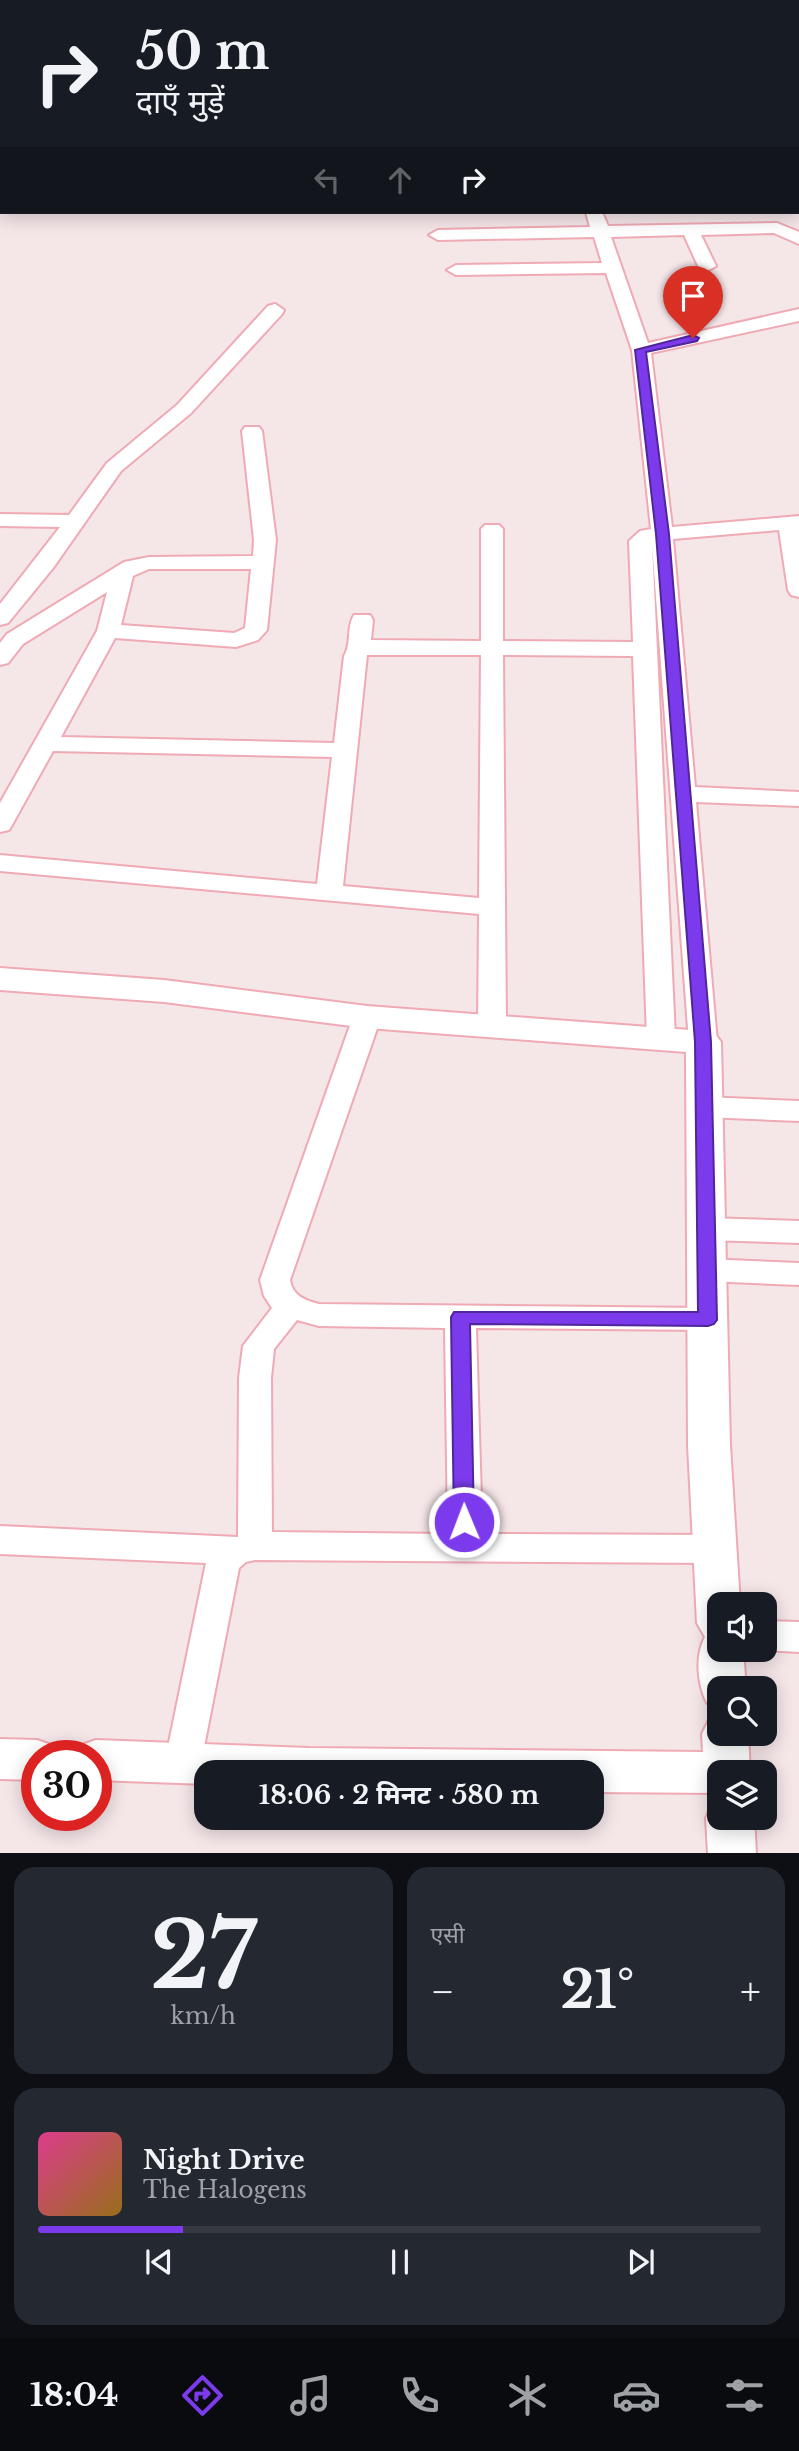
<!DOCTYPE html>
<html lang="hi">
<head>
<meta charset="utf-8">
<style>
	body { margin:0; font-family:"Libre Baskerville","Noto Sans Devanagari",serif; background:#242831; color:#f1f3f6; height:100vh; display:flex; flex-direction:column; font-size:26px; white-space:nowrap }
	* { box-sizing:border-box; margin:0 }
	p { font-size:23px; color:#9ea1a6 }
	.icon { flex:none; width:38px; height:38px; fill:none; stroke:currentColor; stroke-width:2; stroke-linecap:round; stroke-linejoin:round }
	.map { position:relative; height:1853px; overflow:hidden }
	.side { display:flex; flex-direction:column; gap:14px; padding:14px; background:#0d0f14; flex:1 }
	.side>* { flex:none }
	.hud { position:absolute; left:0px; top:0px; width:800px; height:214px; box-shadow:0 4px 18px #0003; background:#171b24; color:#f1f3f6; overflow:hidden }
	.controls { position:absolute; left:707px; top:1592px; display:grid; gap:14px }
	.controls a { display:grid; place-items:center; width:70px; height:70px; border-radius:14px; background:#171b24; box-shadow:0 4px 18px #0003; font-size:35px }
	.speed { position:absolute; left:21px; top:1740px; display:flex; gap:14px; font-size:35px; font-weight:700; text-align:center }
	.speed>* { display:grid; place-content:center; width:91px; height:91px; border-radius:50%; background:#171b24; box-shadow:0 4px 18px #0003; line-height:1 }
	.speed .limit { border:10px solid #d22; background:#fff; color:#111 }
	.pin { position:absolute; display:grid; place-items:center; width:60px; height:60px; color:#fff; margin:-72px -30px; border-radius:50% 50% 50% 0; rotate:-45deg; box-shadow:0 0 7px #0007 }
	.pin .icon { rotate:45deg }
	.me { position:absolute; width:77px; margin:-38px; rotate:359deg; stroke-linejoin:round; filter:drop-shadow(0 0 5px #0008) }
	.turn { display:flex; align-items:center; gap:24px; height:147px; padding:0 21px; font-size:32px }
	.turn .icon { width:91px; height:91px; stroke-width:2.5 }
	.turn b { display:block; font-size:49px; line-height:60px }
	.lanes { display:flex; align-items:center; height:66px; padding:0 21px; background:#0003; justify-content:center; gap:35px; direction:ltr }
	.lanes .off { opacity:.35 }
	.big { font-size:52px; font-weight:700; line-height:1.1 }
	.side .tile { flex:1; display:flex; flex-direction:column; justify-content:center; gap:10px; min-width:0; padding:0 24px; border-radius:21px; background:#242831 }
	.side .dial { align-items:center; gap:0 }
	.dial b { font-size:91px; line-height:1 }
	.song { display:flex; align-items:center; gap:21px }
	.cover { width:84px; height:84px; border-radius:10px; background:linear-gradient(135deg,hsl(330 70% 55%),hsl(40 70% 35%)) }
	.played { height:7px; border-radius:4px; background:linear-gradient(90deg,#7c3aed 20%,#363941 20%) }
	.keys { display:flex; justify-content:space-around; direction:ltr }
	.heat { display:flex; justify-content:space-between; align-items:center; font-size:38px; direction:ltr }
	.side .tiles { flex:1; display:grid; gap:14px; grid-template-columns:1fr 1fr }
	.tile:last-child { grid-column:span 2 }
	.trip { position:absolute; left:194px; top:1760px; width:410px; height:70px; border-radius:21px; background:#171b24; box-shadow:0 4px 18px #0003; font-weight:700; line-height:70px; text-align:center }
	.tab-bar { display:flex; height:112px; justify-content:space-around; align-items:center; background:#090b0e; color:#9ea1a6 }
	.tab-bar .icon { width:49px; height:49px }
	.tab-bar .current { color:#7c3aed }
	.tab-bar b { font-size:32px; color:#f1f3f6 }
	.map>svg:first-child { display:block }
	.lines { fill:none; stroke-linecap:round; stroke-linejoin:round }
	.minor-casing { stroke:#efaab4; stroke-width:4 }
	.tertiary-casing { stroke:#efaab4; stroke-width:4 }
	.minor { fill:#fff; fill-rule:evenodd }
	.tertiary { fill:#fff; fill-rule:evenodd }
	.route { fill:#7c3aed; stroke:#51269a; stroke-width:2 }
</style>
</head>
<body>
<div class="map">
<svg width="799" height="1853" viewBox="0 0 799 1853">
	<rect width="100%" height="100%" fill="#f5e6e8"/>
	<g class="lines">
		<!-- minor casing -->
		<g class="minor-casing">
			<path id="minor" d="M 313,0 L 329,0 L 312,2 Z
				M 374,0 L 397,0 L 373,2 Z
				M 756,0 L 770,0 L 771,2 L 757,2 Z
				M 798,6 L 799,6 L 799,16 L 798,16 Z
				M 798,64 L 799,65 L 799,76 L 798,75 Z
				M 0,121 L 2,121 L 2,131 L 0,131 Z
				M 0,152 L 2,152 L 2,162 L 0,162 Z
				M 799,173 L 799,184 L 798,184 L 798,173 Z
				M 586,212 L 602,212 L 608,226 L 777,223 L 799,232 L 799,244 L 774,233 L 701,235 L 716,266 L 707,271 L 698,266 L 684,235 L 611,237 L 648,343 L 799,309 L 799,321 L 651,353 L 672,527 L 799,516 L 799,597 L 791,595 L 788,590 L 779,530 L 673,539 L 695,787 L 799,792 L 799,806 L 696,802 L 717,1042 L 713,1048 L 703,1051 L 693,1048 L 689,1042 L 652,543 L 675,1037 L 671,1043 L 661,1046 L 651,1043 L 647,1037 L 633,656 L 503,655 L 506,1025 L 502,1031 L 492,1034 L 482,1031 L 478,1025 L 479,914 L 0,871 L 0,855 L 317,884 L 332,757 L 53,751 L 12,825 L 9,830 L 0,832 L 0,803 L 97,631 L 107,592 L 23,644 L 8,663 L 0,665 L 0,643 L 7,634 L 124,562 L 149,557 L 253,556 L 254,540 L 242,431 L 245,427 L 259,427 L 262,431 L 276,540 L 267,630 L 258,640 L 236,647 L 115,638 L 61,737 L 334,743 L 344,656 C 352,644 346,628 354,615 L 370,615 L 373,620 L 371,640 L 481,641 L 481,529 L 485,525 L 499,525 L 503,529 L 503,641 L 633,642 L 629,541 L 640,531 L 651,529 L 632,350 L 606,273 L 456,275 L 447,270 L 456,265 L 602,263 L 594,237 L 438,240 L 429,235 L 438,230 L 590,227 ZM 149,569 L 251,569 L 245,628 L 234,633 L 121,625 L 133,576 ZM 367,655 L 481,655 L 479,898 L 343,886 Z
				M 275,304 L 284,310 L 282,314 L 191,413 L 121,471 L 53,568 L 8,623 L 0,625 L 0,604 L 60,527 L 0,526 L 0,514 L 69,515 L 107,463 L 177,405 L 268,306 Z
				M 367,1008 L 377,1011 L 381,1017 L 290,1280 C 293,1296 304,1300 319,1304 L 707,1308 L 718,1311 L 723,1319 L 718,1327 L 707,1330 L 476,1328 L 482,1534 L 715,1535 L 727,1539 L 732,1549 L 727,1559 L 715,1563 L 255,1560 L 246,1562 L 239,1568 L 201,1762 L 196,1773 L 183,1778 L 170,1773 L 165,1762 L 206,1563 L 0,1554 L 0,1526 L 238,1537 L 239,1378 L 243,1346 L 272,1308 L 264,1296 L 260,1280 L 353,1017 L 357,1011 ZM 297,1320 L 319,1326 L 445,1328 L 448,1534 L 272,1532 L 271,1378 L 274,1349 Z
				M 704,1097 L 799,1101 L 799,1121 L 704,1117 L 694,1114 L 690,1107 L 694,1100 Z
				M 706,1218 L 799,1221 L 799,1243 L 706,1240 L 695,1237 L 691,1229 L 695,1221 Z
				M 706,1259 L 799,1263 L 799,1285 L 706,1281 L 695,1278 L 691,1270 L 695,1262 Z
				M 765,1621 L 799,1622 L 799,1652 L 764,1650 Z"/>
		</g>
		<!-- tertiary casing -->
		<g class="tertiary-casing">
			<path id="tertiary" d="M 0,968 L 164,980 L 367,1006 L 703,1031 L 715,1034 L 721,1042 L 730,1445 L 740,1605 L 719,1605 L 719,1650 L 743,1650 L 746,1689 L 719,1689 L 719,1707 L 707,1703 C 697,1683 695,1656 705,1637 L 697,1623 L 688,1445 L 686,1052 L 367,1028 L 164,1002 L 0,990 Z
				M 719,1716 L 719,1734 L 748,1734 L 750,1773 L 719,1773 L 719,1793 L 592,1792 L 592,1773 L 206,1773 L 206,1784 L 96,1780 L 96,1755 L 75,1755 L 79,1746 L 96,1740 L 309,1748 L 703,1752 L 702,1734 L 709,1720 Z
				M 0,1739 L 37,1740 L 54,1746 L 58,1755 L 37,1755 L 37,1780 L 0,1779 Z
				M 719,1801 L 719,1818 L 754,1818 L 756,1853 L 708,1853 L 706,1818 L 713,1803 Z"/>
		</g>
		<!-- minor -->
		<use href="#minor" class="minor"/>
		<!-- tertiary -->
		<use href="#tertiary" class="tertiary"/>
	</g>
	<!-- route -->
	<path class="route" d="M 693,335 L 699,338 L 697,341 L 646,352 L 669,534 L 711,1042 L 717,1320 L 714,1324 L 708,1326 L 470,1324 L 474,1522 L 471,1528 L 464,1530 L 457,1528 L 454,1522 L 451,1317 L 454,1312 L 698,1312 L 695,1042 L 656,534 L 635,350 Z"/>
</svg>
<div class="controls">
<a><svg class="icon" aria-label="sound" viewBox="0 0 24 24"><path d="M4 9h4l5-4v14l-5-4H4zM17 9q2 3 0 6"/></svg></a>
<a><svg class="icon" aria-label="search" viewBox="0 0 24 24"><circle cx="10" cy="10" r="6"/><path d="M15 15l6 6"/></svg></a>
<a><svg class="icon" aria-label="layers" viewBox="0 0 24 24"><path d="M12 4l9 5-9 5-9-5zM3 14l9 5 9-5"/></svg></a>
</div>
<div class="speed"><div class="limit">30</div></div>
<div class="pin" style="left:693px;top:338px;background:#d93025"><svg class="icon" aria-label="arrive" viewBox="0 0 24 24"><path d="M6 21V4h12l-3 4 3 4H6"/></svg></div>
<svg class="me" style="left:464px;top:1522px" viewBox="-20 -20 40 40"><circle r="17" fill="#7c3aed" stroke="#fff" stroke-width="3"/><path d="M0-11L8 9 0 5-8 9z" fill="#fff"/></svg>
<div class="trip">18:06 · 2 मिनट · 580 m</div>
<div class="hud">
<div class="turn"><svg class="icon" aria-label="right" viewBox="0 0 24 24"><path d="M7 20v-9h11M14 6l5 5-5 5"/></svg><div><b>50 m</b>दाएँ मुड़ें</div></div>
<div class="lanes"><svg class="icon off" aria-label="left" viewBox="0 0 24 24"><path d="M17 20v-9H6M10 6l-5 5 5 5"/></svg><svg class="icon off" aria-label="ahead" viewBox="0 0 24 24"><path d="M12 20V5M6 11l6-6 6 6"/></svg><svg class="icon" aria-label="right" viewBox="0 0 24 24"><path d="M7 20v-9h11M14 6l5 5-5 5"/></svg></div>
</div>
</div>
<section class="side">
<div class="tiles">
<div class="tile dial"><b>27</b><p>km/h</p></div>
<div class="tile"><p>एसी</p>
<div class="heat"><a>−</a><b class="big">21°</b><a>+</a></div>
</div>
<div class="tile">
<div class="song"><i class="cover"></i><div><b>Night Drive</b><p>The Halogens</p></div></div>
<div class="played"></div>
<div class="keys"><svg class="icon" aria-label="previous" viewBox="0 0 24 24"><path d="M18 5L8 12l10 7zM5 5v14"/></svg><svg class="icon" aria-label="pause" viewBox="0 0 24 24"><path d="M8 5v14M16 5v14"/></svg><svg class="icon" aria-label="next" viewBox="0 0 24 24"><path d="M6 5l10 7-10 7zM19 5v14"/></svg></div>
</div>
</div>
</section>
<nav class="tab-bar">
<b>18:04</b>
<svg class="icon current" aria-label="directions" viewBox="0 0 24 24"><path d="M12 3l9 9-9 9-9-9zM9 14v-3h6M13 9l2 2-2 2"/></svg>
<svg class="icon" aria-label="music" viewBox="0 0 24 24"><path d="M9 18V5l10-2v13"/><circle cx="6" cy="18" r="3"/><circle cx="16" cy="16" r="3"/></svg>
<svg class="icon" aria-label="phone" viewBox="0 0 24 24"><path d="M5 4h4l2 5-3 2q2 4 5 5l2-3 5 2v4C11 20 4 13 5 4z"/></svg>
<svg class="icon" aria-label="climate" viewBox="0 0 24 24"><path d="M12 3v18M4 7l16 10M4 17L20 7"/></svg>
<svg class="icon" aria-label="car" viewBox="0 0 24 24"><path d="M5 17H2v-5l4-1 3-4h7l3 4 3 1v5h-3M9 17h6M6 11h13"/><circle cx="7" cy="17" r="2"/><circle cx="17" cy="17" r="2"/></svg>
<svg class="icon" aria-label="filters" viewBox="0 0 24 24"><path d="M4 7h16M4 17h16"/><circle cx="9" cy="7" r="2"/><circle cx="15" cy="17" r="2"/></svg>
</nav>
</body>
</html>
